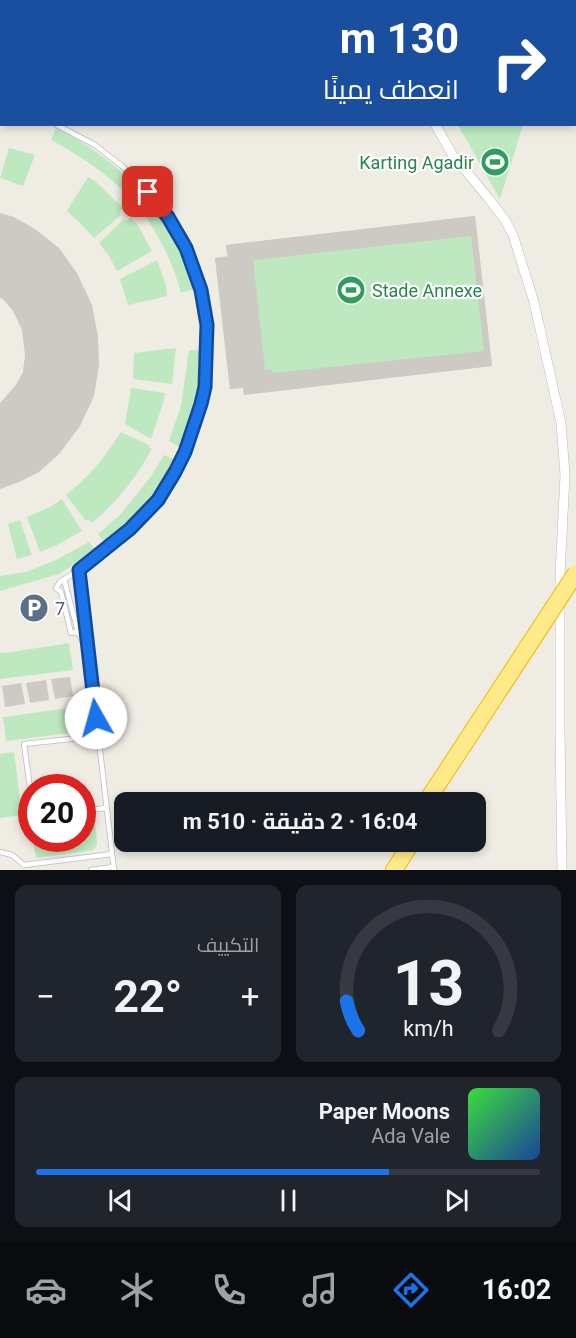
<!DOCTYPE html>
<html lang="ar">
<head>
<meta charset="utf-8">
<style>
	body { margin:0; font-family:Roboto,Cairo,sans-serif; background:#20242c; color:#f1f3f6; direction:rtl; height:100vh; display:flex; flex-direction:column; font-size:22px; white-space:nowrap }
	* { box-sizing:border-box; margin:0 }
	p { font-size:20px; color:#9ea1a6 }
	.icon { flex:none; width:33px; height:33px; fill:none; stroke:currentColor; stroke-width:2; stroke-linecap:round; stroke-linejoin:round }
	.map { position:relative; height:870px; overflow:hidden; direction:ltr }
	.side { display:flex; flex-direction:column; gap:15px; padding:15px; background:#0d0f14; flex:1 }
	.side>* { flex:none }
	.hud { position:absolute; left:0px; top:0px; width:576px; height:126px; box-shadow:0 3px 9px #0003; direction:rtl; background:#1a4fa0; color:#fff; overflow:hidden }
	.speed { position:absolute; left:18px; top:774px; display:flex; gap:12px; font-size:30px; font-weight:700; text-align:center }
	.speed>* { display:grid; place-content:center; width:78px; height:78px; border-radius:50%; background:#171b24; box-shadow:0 3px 9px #0003; line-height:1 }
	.speed .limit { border:9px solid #d22; background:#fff; color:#111 }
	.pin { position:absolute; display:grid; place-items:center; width:51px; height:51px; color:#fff; margin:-26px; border-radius:12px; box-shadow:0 3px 9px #0006 }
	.me { position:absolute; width:66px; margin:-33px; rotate:353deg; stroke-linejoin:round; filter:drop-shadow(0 0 4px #0008) }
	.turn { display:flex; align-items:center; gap:21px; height:126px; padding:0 18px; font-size:27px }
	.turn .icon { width:78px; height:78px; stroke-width:2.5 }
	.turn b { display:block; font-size:42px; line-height:51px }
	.big { font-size:45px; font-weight:700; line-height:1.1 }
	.side .tile { flex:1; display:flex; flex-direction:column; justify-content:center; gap:9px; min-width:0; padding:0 21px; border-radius:12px; background:#20242c }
	.side .dial { align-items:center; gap:0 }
	.dial svg { height:156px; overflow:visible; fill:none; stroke:#363941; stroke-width:7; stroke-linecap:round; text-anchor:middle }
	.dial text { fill:#f1f3f6; stroke:none }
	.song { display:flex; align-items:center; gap:18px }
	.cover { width:72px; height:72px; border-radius:9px; background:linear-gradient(135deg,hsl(120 70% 55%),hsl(220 70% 35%)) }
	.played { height:6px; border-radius:3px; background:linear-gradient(90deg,#1a73e8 70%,#363941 70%) }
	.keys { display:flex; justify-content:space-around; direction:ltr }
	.heat { display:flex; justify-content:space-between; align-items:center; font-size:33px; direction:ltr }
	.side .tiles { flex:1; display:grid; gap:15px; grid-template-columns:1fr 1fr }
	.tile:last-child { grid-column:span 2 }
	.trip { position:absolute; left:114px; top:792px; width:372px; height:60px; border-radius:12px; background:#171b24; box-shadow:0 3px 9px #0003; font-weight:700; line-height:60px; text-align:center; direction:rtl }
	.menu { display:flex; height:96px; justify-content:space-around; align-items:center; background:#090b0e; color:#9ea1a6 }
	.menu .icon { width:42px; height:42px }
	.menu .active { color:#1a73e8 }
	.menu b { font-size:27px; color:#f1f3f6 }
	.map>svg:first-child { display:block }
	.green { fill:#bde8c0 }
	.building { fill:#cccac2; fill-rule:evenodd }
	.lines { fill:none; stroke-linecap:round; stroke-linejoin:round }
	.lane-casing { stroke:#babcc3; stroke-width:6 }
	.street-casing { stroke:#babcc3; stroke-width:10 }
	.highway-casing { stroke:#f1b900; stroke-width:18 }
	.lane { stroke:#fff; stroke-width:4.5 }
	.street { stroke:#fff; stroke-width:9 }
	.highway { stroke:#ffea89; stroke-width:16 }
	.highway-bridge-casing { stroke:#f1b900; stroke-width:18; stroke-linecap:butt }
	.highway-bridge { stroke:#ffea89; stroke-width:16 }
	.route-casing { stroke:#114b97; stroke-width:15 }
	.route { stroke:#1a73e8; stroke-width:10 }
	.labels { text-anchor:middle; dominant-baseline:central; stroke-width:4.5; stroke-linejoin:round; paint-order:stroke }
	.leisure-label { font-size:18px; fill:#27864d; stroke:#fff; text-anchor:end }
	.service-label { font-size:18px; fill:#4e5e75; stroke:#fff; text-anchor:start }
</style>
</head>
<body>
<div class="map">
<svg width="576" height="870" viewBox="0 0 576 870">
	<rect width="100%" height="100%" fill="#efede3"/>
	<!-- green -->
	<path class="green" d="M 458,125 L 523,125 L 500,199 Z
		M 56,128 C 89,144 115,165 142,190 L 132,199 C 106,173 84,158 51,140 Z
		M 9,148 L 35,155 L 23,186 L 0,178 Z
		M 88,177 L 96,182 L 123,208 L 119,212 L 121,215 L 94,238 L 80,223 L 67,211 Z
		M 151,200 C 170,228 184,257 194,289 L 181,293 C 172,260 160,238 141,209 Z
		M 475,216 L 492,366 L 244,395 L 243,388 L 230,389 L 215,258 L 227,256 L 226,245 Z
		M 131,218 L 139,227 L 152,251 L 117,271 L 109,256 L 99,243 L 124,219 L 126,221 Z
		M 157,260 L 166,286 L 167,296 L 128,305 L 120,279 Z
		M 176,348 L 172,384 L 133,379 L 134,353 Z
		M 189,350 L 202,350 L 198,384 L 194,408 L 181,448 L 169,441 L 181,406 Z
		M 131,388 L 165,393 L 162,407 L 151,439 L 125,424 Z
		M 121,432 L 149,445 L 148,447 L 152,449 C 136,478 117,502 92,523 L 89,519 L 86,521 L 66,495 C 91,475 104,458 121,432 Z
		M 164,455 L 176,460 L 160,487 L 140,511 L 105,543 L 98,534 L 120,515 L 152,475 Z
		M 62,499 L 82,531 L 57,545 L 40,552 L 27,517 L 50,507 Z
		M 20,520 L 32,555 L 17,559 L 8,524 Z
		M 89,542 L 96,550 L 59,574 L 0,591 L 0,576 L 26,572 L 56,560 Z
		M 69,643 L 73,670 L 0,679 L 0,652 L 5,653 Z
		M 76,707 L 79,732 L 6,741 L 3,717 Z
		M 14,752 L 22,815 L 0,818 L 0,754 Z
		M 95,818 L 97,845 L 93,850 L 36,858 L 33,839 L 82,838 L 83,819 Z"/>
	<!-- building -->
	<path class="building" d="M 0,213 L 14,217 L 35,229 L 59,248 L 77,273 L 92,305 L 98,336 L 99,365 L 94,396 L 80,426 L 60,453 L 39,472 L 19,482 L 0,489 L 0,403 L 15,386 L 23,372 L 25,355 L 22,330 L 13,311 L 4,300 L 0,298 Z
		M 475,216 L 492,366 L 244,395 L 243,388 L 230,389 L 215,258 L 228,257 L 226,245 ZM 471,236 L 484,351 L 272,373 L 271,369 L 265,370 L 253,260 Z
		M 70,677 L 73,696 L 55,699 L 51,679 Z
		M 46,680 L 49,700 L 30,703 L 26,683 Z
		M 21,683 L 25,704 L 5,707 L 2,686 Z"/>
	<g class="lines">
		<!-- lane casing -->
		<g class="lane-casing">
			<path id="lane" d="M 6,0 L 6,2
				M 310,2 L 313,0
				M 0,21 L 2,21
				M 0,53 L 2,53
				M 0,105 L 2,106
				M 55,124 L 95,145 L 122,166 L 149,192 L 168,217 L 186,247 L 201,290 L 207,325 L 205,387 L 201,404 L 185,452 L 175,472 L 158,500 L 130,529 L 79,570 L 60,582 L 56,588 L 61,592 L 71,633 L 86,631
				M 79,570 L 114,870
				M 64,579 L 78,632 L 85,645
				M 32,802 L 24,744 L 98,736
				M 82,811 L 106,808
				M 0,852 L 12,855 L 24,865 L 112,854
				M 91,870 L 113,867"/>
		</g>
		<!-- street casing -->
		<g class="street-casing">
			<path id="street" d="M 371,0 L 372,2
				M 435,124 L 452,154 L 489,199 L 505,220 L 513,235 L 534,302 L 561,423 L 565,475 L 560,575 L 560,730 L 562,870"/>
		</g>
		<!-- highway casing -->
		<g class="highway-casing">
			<path id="highway" d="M 426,802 L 455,758
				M 394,870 L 412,842"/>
		</g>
		<!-- lane -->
		<use href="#lane" class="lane"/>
		<!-- street -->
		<use href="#street" class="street"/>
		<!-- highway -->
		<use href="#highway" class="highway"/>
		<!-- highway-bridge casing -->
		<g class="highway-bridge-casing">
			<path id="highway-bridge" d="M 455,758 L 576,573"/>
		</g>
		<!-- highway-bridge -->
		<use href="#highway-bridge" class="highway-bridge"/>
	</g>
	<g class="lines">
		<!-- route casing -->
		<g class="route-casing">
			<path id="route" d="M 96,718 L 79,570 L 130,529 L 158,500 L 175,472 L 185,452 L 201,404 L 205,387 L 207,325 L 201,290 L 186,248 L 168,217 L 148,192"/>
		</g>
		<!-- route -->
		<use href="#route" class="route"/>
	</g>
	<!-- icons -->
	<defs>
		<g id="stadium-disc" transform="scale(1.5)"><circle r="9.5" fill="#2e9e5b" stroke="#fff"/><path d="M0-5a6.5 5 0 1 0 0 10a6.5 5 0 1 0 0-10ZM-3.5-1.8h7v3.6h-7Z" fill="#fff"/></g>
		<g id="parking-disc" transform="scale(1.5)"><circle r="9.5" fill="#5c6f8a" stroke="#fff"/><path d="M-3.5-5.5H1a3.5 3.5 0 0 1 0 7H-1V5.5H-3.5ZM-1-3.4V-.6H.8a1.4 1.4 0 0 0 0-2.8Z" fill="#fff"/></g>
	</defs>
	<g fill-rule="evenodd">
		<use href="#stadium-disc" x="495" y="162"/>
		<use href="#stadium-disc" x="351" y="290"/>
		<use href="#parking-disc" x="34" y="608"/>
	</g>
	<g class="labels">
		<!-- leisure labels -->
		<g class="leisure-label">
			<text x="474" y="162">Karting Agadir</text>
			<text x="372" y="290" text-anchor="start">Stade Annexe</text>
		</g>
		<!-- service labels -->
		<g class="service-label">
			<text x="55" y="608">7</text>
		</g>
	</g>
</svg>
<div class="speed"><div class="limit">20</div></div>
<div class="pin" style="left:148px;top:192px;background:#d93025"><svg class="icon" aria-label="arrive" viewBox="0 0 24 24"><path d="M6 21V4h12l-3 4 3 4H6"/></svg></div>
<svg class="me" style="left:96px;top:718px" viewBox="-20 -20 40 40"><circle r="19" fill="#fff"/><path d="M0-13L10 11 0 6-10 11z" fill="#1a73e8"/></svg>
<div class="trip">16:04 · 2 دقيقة · 510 m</div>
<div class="hud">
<div class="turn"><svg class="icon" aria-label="right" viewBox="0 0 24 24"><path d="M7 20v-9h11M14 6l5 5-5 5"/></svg><div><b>130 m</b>انعطف يمينًا</div></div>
</div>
</div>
<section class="side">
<div class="tiles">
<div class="tile dial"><svg viewBox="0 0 100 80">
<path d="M14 69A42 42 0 1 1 86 69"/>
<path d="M14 69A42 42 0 0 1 8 54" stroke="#1a73e8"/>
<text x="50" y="56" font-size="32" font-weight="700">13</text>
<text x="50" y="72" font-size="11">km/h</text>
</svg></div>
<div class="tile"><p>التكييف</p>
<div class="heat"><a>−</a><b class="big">22°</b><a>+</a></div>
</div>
<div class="tile">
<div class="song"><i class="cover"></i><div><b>Paper Moons</b><p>Ada Vale</p></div></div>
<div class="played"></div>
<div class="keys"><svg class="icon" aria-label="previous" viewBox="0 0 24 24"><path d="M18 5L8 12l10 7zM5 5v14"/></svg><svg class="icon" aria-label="pause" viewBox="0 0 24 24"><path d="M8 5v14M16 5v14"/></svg><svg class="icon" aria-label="next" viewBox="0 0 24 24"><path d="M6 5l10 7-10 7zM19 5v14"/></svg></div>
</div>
</div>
</section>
<nav class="menu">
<b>16:02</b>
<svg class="icon active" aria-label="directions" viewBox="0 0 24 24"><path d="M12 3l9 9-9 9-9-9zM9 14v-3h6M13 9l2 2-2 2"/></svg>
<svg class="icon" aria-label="music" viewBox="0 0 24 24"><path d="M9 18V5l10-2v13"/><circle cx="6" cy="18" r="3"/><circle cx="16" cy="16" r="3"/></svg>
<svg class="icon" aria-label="phone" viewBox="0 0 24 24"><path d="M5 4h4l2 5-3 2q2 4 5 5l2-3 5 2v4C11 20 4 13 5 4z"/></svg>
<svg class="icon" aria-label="climate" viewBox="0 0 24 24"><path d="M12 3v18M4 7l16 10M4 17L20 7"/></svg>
<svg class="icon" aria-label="car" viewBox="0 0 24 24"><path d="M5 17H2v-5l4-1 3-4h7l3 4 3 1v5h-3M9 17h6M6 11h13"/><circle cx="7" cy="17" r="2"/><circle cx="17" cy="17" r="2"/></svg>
</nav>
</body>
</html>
